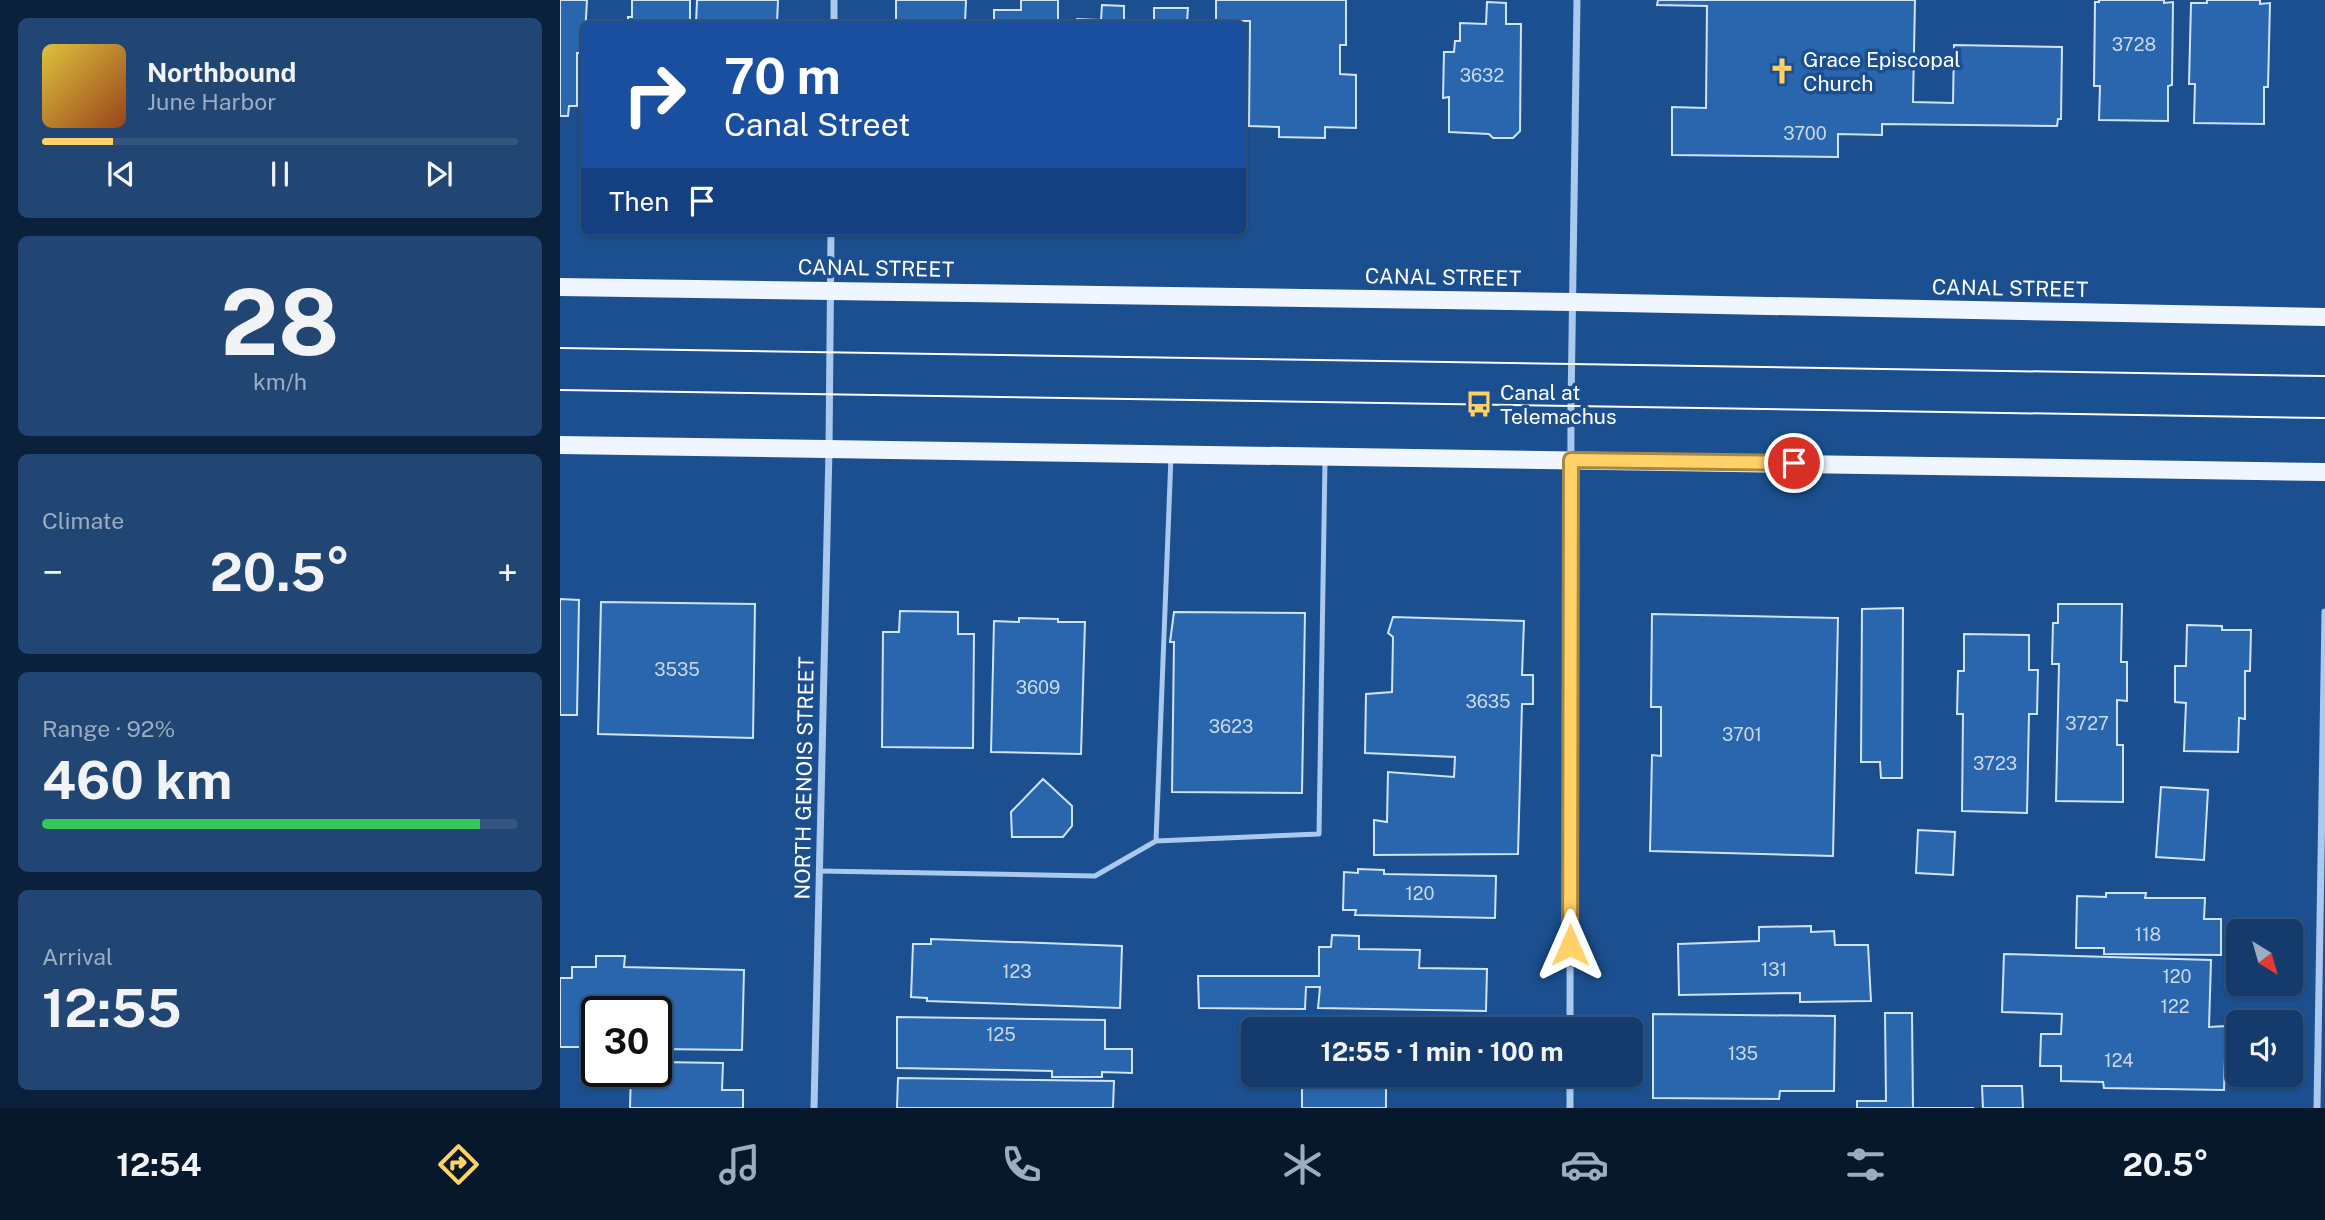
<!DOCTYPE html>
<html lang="en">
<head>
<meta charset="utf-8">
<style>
	body { margin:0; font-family:"Public Sans",sans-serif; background:#214673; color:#f1f3f6; height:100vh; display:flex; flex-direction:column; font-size:26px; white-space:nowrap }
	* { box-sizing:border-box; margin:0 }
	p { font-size:23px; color:#9dadc1 }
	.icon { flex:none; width:38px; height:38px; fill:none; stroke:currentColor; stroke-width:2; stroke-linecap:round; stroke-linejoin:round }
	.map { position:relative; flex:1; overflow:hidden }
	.details { display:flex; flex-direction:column; gap:18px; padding:18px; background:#0b203b; width:560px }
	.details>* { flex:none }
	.hud { position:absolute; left:21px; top:21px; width:665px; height:214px; border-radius:10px; box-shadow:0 2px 5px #0004,0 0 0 2px #33557e; background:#1a4fa0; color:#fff; overflow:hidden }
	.needle { width:46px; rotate:143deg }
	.fabs { position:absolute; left:1666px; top:919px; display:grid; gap:14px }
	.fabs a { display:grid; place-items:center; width:77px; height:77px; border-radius:10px; background:#143b6b; box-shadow:0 2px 5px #0004,0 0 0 2px #33557e; font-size:35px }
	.speed { position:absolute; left:21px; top:996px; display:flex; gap:14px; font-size:35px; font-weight:700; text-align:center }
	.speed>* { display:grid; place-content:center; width:91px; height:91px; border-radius:50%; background:#143b6b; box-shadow:0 2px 5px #0004,0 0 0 2px #33557e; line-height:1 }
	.speed .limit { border:4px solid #111; border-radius:10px; background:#fff; color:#111 }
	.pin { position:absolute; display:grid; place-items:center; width:60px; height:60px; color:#fff; margin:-30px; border:4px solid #fff; border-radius:50%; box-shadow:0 2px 7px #0007 }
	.me { position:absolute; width:77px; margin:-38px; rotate:0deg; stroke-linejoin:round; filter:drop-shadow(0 0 5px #0008) }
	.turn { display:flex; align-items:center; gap:24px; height:147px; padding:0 28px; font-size:32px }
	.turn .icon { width:91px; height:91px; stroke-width:2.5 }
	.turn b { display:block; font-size:49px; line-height:60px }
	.then { display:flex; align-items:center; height:66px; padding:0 28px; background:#0003; gap:14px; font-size:26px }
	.big { font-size:52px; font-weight:700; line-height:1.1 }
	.details .card { flex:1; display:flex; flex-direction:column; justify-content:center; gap:10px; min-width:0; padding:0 24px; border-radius:10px; background:#214673 }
	.details .dial { align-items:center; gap:0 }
	.dial b { font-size:91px; line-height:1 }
	.song { display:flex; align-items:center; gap:21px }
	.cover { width:84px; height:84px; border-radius:10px; background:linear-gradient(135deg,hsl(50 70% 55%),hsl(20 70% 35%)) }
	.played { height:7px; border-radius:4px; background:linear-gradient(90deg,#ffd166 15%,#33557e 15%) }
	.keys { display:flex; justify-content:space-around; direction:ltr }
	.heat { display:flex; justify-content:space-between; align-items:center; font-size:38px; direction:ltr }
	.charge { height:10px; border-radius:5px; background:linear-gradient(90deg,#34c759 92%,#33557e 0) }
	.trip { position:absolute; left:681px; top:1017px; width:402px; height:70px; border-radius:10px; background:#143b6b; box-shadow:0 2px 5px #0004,0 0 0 2px #33557e; font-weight:700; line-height:70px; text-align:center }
	.tab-bar { display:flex; height:112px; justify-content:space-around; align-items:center; background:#08182b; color:#9dadc1 }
	.tab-bar .icon { width:49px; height:49px }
	.tab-bar .active { color:#ffd166 }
	.tab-bar b { font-size:32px; color:#f1f3f6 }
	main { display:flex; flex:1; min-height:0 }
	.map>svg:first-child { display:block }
	.building { fill:#2a66ad; stroke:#cfe3fa; stroke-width:2 }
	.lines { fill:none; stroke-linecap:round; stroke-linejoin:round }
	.service { stroke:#a9c9ee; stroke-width:5 }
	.minor { stroke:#a9c9ee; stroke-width:7 }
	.primary { stroke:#f0f6ff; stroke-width:18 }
	.tram { stroke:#fff; stroke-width:2 }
	.route-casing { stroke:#a68842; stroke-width:18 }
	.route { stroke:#ffd166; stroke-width:12 }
	.labels { text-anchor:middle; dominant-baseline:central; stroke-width:7; stroke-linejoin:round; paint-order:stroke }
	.number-label { font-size:18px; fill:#cad9ea }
	.poi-label { font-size:21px; fill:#fff; stroke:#1b4f8f; text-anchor:start }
	.street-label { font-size:21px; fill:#fff; stroke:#1b4f8f }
</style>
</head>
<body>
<main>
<section class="details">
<div class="card">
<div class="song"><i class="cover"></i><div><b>Northbound</b><p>June Harbor</p></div></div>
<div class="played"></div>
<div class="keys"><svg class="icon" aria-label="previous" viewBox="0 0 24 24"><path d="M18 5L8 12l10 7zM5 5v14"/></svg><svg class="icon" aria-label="pause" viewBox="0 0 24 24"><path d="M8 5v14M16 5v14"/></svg><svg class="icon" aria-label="next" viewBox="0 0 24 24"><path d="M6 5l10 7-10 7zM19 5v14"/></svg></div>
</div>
<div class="card dial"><b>28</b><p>km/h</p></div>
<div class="card"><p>Climate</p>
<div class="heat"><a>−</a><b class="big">20.5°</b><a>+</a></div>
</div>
<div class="card"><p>Range · 92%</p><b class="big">460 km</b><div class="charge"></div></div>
<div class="card"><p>Arrival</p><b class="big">12:55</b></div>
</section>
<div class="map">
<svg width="1765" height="1108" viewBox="0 0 1765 1108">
	<rect width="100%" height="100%" fill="#1b4f8f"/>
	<!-- building -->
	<path class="building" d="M 0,0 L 27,0 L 24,53 L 17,53 L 17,106 L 9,106 L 8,116 L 0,116 Z
		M 72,0 L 130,0 L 130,24 L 68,24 L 68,17 L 72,17 Z
		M 137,0 L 218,0 L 217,24 L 136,24 Z
		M 336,0 L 406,0 L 405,24 L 336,24 Z
		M 461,0 L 498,0 L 498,24 L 434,24 L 434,10 L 461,10 Z
		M 656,0 L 786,0 L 786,45 L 780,45 L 780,74 L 796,75 L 796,128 L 765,127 L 765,138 L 719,137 L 719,127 L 689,126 L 690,21 L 656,21 Z
		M 1098,0 L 1355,0 L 1353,102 L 1393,103 L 1394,45 L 1502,47 L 1501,119 L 1498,119 L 1497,126 L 1322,124 L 1322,135 L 1278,134 L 1278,157 L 1112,155 L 1112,107 L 1146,108 L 1147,6 L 1097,5 Z
		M 1539,0 L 1604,0 L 1604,3 L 1613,2 L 1612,85 L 1608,86 L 1608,121 L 1539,120 L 1540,86 L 1534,86 L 1535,2 L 1539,2 Z
		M 1647,0 L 1700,0 L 1700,4 L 1710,3 L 1708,87 L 1704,87 L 1704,124 L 1634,123 L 1635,84 L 1629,84 L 1631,3 L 1647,3 Z
		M 927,2 L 946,3 L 946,24 L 961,24 L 960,131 L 953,138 L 933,138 L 929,134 L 889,132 L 889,97 L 883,98 L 884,52 L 894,52 L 895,41 L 900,41 L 900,23 L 926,24 Z
		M 542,5 L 564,6 L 564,20 L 594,20 L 594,8 L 628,8 L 627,22 L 640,21 L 640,24 L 517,24 L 517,19 L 541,20 Z
		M 0,599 L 19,600 L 17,715 L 0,715 Z
		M 41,602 L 195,604 L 193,738 L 38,734 Z
		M 1498,604 L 1562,604 L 1561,662 L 1567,662 L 1567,701 L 1557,700 L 1557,745 L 1563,745 L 1563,802 L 1496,801 L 1499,664 L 1492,664 L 1493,623 L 1498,623 Z
		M 1343,608 L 1342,778 L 1321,778 L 1320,762 L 1301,762 L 1302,609 Z
		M 340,611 L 398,612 L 398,634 L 414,634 L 413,748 L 322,747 L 323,632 L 339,632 Z
		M 614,612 L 745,613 L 742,793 L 612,792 L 614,642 L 610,642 Z
		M 1092,614 L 1278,618 L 1273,856 L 1090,851 L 1092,755 L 1101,756 L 1101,707 L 1091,707 Z
		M 833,617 L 964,621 L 962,675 L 973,675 L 973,704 L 962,704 L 958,854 L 814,855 L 814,820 L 827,822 L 828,772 L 894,777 L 895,757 L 805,753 L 806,694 L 832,692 L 833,637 L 828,633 Z
		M 459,618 L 498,619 L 498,622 L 525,622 L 521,754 L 431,752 L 434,621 L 459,622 Z
		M 1627,625 L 1662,626 L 1662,630 L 1691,630 L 1690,671 L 1685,671 L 1685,719 L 1679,718 L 1678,752 L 1624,751 L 1626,703 L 1615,702 L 1615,666 L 1626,666 Z
		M 1404,634 L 1469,635 L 1469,670 L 1478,670 L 1477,714 L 1469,714 L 1467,813 L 1402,811 L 1403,714 L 1397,714 L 1398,671 L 1404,671 Z
		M 483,779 L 512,806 L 512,826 L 503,837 L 452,837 L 451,812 Z
		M 1601,787 L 1648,790 L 1644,860 L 1596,857 Z
		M 1358,830 L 1395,832 L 1393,875 L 1356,873 Z
		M 798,869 L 824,870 L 824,874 L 936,876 L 935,918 L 795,915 L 796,910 L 783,910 L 784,872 L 798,873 Z
		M 1546,893 L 1586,893 L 1585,898 L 1645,898 L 1644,919 L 1661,919 L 1661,955 L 1544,954 L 1544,948 L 1516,948 L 1517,896 L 1546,897 Z
		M 1251,926 L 1251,932 L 1274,931 L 1275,945 L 1308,945 L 1311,1001 L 1240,1002 L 1240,993 L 1119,995 L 1118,944 L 1199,941 L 1199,927 Z
		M 772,935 L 799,936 L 799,949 L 860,950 L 859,968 L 927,969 L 926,1011 L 758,1008 L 760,987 L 746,987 L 745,1009 L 639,1008 L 638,976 L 759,976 L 759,947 L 771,947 Z
		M 371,939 L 562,946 L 560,1008 L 367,1001 L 367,998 L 351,997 L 353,944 L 371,944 Z
		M 1444,954 L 1651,960 L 1649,1027 L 1666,1026 L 1664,1090 L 1544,1088 L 1543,1082 L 1501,1081 L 1501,1066 L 1480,1066 L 1481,1034 L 1501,1034 L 1502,1014 L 1442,1012 Z
		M 36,956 L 65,956 L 64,967 L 184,970 L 182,1050 L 96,1049 L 96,1012 L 37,1012 L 37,1047 L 0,1047 L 0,978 L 12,978 L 12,967 L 36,967 Z
		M 1325,1013 L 1352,1013 L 1353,1108 L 1414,1108 L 1297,1108 L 1297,1101 L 1326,1101 Z
		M 1093,1014 L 1275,1016 L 1274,1091 L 1220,1091 L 1219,1099 L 1093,1098 Z
		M 737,1016 L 948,1020 L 947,1029 L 736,1029 Z
		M 337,1017 L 545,1020 L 545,1049 L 572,1049 L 572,1073 L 542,1072 L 542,1077 L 492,1077 L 492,1071 L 337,1068 Z
		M 96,1062 L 163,1063 L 162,1090 L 183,1090 L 183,1108 L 70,1108 L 71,1071 L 96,1071 Z
		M 789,1074 L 945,1074 L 945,1079 Z
		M 338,1078 L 554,1081 L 553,1108 L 337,1108 Z
		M 742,1086 L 826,1086 L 826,1108 L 742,1108 Z
		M 1422,1086 L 1462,1086 L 1463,1108 L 1423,1108 Z"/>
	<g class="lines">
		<!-- service -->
		<path class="service" d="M 596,841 L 611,456
			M 260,871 L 535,876 L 596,841 L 759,834 L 765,461"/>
		<!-- minor -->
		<path class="minor" d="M 274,24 L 274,0
			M 1010,1029 L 1011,405 L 1017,0
			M 254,1108 L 269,449 L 271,231
			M 1010,1108 L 1010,1074
			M 1757,1108 L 1765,612"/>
		<!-- primary -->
		<path class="primary" d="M 0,287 L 1013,302 L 1765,317
			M 0,445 L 1765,472"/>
		<!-- tram -->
		<path class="tram" d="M 0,348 L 1765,376
			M 0,390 L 1765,418"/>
	</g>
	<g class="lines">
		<!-- route casing -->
		<g class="route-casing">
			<path id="route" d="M 1010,945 L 1011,460 L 1234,463"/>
		</g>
		<!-- route -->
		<use href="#route" class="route"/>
	</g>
	<!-- icons -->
	<defs>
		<g id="church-bare" transform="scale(2.1)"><path d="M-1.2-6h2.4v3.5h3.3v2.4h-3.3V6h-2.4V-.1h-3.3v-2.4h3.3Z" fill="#ffd166" stroke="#1b4f8f" stroke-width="2.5" paint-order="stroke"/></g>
		<g id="bus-bare" transform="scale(2.1)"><path d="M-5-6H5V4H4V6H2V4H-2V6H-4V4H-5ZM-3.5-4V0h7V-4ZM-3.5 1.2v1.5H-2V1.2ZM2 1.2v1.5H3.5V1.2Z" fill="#ffd166" stroke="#1b4f8f" stroke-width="2.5" paint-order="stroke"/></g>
	</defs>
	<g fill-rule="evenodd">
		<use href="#church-bare" x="1222" y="71"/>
		<use href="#bus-bare" x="919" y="404"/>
	</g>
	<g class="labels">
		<!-- number labels -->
		<g class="number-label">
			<text x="1574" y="44">3728</text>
			<text x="922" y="75">3632</text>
			<text x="1245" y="133">3700</text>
			<text x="117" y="669">3535</text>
			<text x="478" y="687">3609</text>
			<text x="928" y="701">3635</text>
			<text x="1527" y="723">3727</text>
			<text x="671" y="726">3623</text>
			<text x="1182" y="734">3701</text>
			<text x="1435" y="763">3723</text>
			<text x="860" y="893">120</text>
			<text x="1588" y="934">118</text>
			<text x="1214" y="969">131</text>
			<text x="457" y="971">123</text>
			<text x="1617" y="976">120</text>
			<text x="1615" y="1006">122</text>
			<text x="441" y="1034">125</text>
			<text x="1183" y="1053">135</text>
			<text x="1559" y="1060">124</text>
		</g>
		<!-- poi labels -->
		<g class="poi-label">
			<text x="1243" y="59">Grace Episcopal<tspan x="1243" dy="24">Church</tspan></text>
			<text x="940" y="392">Canal at<tspan x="940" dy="24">Telemachus</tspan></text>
		</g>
		<!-- street labels -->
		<g class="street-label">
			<text transform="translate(316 268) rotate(1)">CANAL STREET</text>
			<text transform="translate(883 277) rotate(1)">CANAL STREET</text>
			<text transform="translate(1450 288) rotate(1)">CANAL STREET</text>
			<text transform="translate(244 778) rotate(-89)">NORTH GENOIS STREET</text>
		</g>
	</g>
</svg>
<div class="fabs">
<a><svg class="needle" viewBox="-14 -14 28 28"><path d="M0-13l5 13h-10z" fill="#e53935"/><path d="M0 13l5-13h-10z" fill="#9dadc1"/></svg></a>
<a><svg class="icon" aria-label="sound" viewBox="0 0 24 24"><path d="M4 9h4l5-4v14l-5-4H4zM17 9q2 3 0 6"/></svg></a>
</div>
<div class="speed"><div class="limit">30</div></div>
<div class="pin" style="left:1234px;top:463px;background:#d93025"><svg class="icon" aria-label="arrive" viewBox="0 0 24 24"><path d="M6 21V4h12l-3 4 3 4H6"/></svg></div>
<svg class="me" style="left:1010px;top:945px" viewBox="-20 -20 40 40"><path d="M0-17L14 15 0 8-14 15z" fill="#ffd166" stroke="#fff" stroke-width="4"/></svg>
<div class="trip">12:55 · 1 min · 100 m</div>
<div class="hud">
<div class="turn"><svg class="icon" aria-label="right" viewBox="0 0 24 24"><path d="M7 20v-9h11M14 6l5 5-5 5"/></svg><div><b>70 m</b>Canal Street</div></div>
<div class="then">Then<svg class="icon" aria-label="arrive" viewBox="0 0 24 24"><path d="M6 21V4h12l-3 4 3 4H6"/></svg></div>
</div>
</div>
</main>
<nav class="tab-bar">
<b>12:54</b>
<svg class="icon active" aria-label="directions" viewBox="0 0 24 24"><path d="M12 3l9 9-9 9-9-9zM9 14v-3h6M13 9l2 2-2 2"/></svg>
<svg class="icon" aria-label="music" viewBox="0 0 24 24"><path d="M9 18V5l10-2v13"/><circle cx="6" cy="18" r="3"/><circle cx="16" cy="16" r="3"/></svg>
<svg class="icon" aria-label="phone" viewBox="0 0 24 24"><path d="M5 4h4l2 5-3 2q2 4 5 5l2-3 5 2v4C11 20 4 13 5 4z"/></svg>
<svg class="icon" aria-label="climate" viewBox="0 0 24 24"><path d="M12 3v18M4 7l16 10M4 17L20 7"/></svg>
<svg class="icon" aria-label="car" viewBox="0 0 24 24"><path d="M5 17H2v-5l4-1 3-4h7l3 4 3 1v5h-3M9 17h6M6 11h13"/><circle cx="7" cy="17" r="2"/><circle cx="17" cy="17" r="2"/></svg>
<svg class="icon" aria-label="filters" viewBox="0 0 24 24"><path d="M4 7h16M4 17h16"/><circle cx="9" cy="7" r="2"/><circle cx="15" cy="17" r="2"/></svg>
<b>20.5°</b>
</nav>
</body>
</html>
